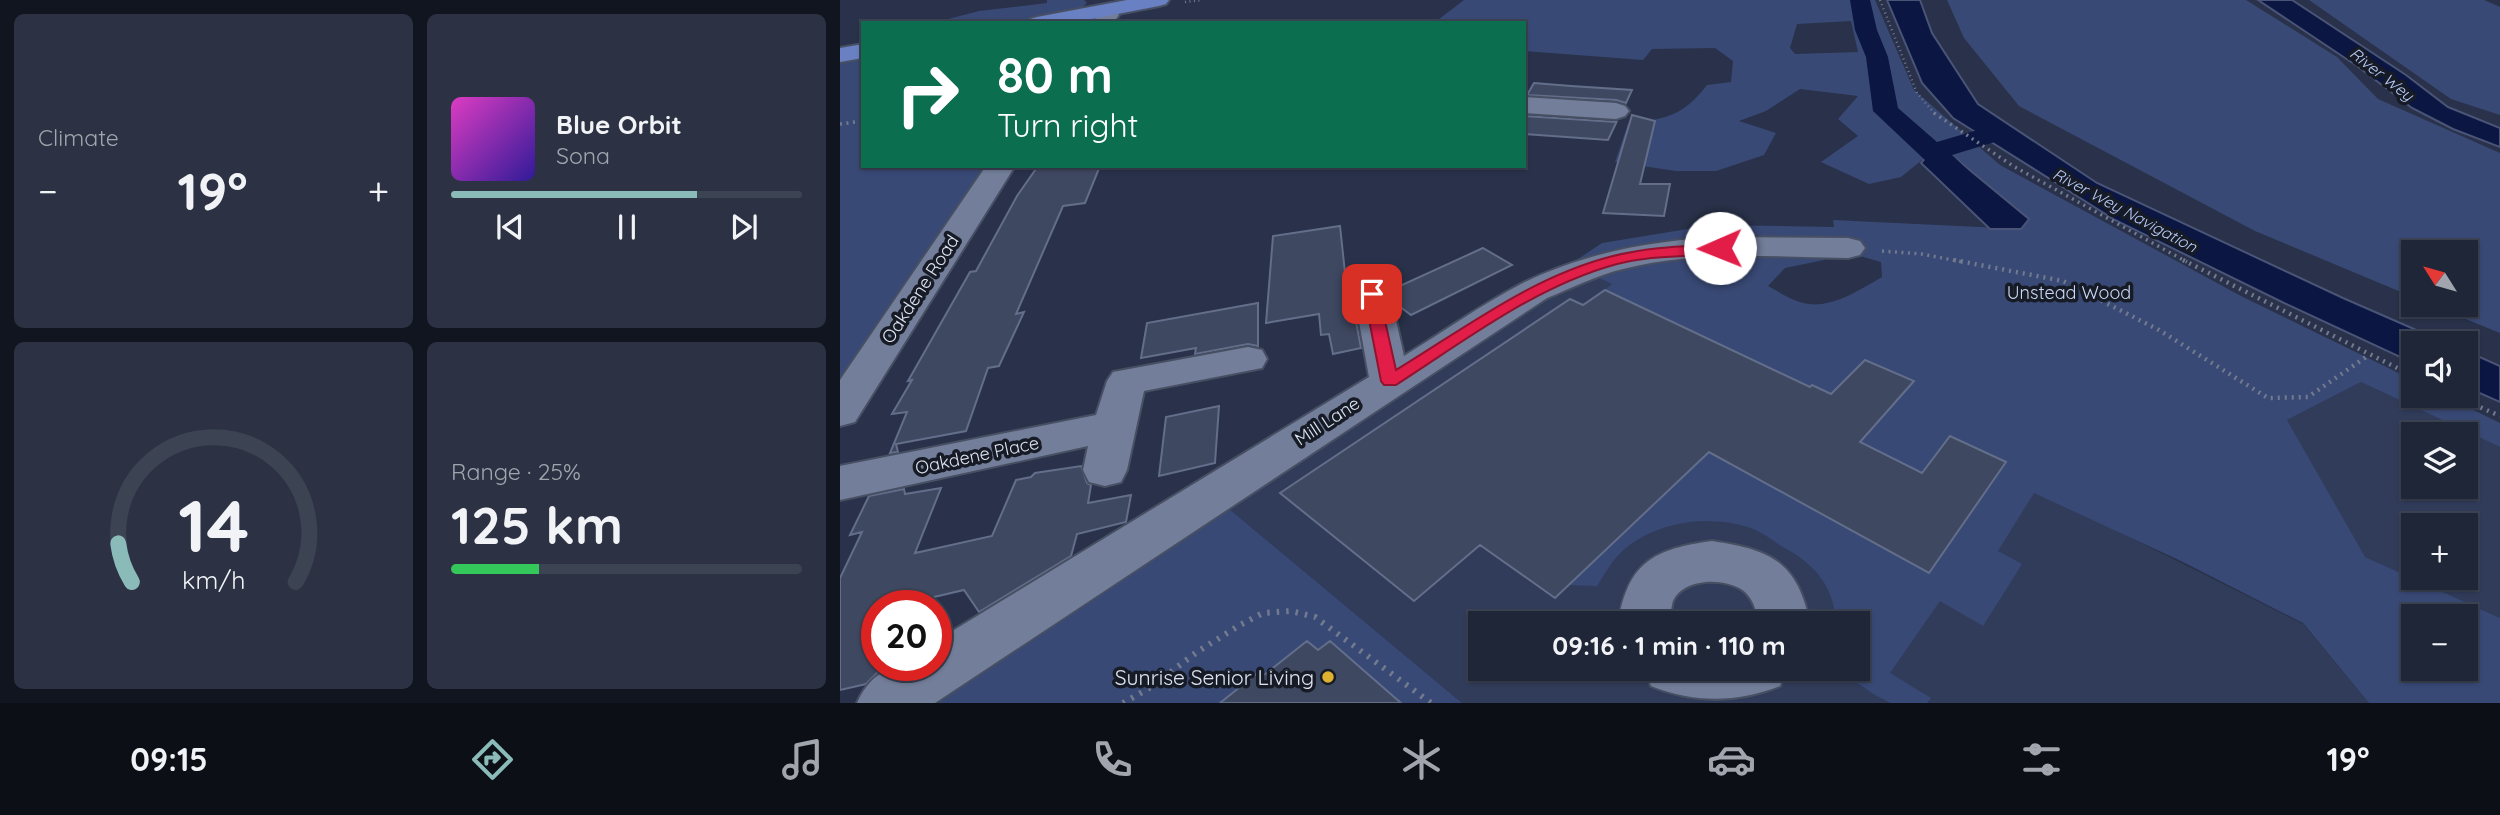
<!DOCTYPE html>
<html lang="en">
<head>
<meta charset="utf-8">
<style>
	body { margin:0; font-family:Quicksand,sans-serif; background:#2c3243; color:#f1f3f6; height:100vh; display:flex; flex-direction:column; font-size:26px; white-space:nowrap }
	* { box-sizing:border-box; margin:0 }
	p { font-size:23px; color:#a1a5ae }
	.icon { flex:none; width:38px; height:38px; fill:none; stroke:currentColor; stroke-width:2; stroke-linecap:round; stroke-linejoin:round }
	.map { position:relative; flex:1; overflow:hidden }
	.side { display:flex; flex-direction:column; gap:14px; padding:14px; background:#11151f; width:840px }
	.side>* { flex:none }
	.guide { position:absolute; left:21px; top:21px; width:665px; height:147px; border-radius:0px; box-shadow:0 2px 5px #0004,0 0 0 2px #3c4353; background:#0b6e4f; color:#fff; overflow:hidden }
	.needle { width:46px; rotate:307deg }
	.tools { position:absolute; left:1561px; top:240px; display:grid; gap:14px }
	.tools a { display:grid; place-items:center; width:77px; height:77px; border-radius:0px; background:#1f2638; box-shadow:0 2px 5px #0004,0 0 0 2px #3c4353; font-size:35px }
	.speed { position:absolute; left:21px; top:590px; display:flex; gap:14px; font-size:35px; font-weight:700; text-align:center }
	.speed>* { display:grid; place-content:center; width:91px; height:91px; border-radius:50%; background:#1f2638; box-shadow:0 2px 5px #0004,0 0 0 2px #3c4353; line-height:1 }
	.speed .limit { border:10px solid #d22; background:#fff; color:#111 }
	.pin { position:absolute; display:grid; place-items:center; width:60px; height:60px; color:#fff; margin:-30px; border-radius:14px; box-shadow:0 4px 10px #0006 }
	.me { position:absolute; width:77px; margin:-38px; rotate:269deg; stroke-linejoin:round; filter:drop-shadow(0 0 5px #0008) }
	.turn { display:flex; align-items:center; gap:24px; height:147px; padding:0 21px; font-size:32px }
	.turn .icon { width:91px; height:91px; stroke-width:2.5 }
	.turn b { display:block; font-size:49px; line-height:60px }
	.big { font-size:52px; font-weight:700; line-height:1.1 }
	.side .widget { flex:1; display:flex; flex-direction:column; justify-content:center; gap:10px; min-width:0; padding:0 24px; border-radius:10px; background:#2c3243 }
	.side .dial { align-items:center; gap:0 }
	.dial svg { height:182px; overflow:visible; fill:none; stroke:#3c4353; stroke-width:7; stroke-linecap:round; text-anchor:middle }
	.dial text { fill:#f1f3f6; stroke:none }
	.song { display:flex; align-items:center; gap:21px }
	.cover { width:84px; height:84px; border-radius:10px; background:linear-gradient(135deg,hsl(310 70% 55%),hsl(250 70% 35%)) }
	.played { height:7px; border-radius:4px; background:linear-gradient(90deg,#8bbbb9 70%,#3c4353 70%) }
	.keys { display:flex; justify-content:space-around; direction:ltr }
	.heat { display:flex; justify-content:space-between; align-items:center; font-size:38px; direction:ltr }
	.charge { height:10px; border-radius:5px; background:linear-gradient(90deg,#34c759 25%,#3c4353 0) }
	.side .tiles { flex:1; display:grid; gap:14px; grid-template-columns:repeat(2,1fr) }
	.trip { position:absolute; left:628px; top:611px; width:402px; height:70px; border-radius:0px; background:#1f2638; box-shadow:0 2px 5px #0004,0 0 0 2px #3c4353; font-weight:700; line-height:70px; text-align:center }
	.tab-bar { display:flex; height:112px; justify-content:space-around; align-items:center; background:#0c0f16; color:#a1a5ae }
	.tab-bar .icon { width:49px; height:49px }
	.tab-bar .current { color:#8bbbb9 }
	.tab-bar b { font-size:32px; color:#f1f3f6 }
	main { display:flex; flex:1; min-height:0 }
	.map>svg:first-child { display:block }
	.built { fill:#313c5a; fill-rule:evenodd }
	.green { fill:#394975; fill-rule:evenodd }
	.water { fill:#0b1742; stroke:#4a5477; stroke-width:2 }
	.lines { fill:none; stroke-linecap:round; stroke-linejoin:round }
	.canal { fill:#0b1742; fill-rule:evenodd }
	.building { fill:#3e4861; stroke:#636e8a; stroke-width:2 }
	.minor-casing { stroke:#474f63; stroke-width:4 }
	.major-casing { stroke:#474f63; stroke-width:4 }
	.path-far3 { stroke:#727a8e; stroke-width:2.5; stroke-dasharray:1 3.5; stroke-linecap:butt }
	.path-far2 { stroke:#727a8e; stroke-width:3.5; stroke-dasharray:2 4.5; stroke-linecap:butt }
	.path-far1 { stroke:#727a8e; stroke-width:4.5; stroke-dasharray:2 5; stroke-linecap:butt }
	.path { stroke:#727a8e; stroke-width:6; stroke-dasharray:2.5 7; stroke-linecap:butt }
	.minor { fill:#737e9a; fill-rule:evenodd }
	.major { fill:#6980c2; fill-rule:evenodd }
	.route { fill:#e11d48; stroke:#92132f; stroke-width:2 }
	.poi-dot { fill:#deb133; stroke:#161b25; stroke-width:2.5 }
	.labels { text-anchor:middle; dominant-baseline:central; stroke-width:7; stroke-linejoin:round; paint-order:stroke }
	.far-water-label { font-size:16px; font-style:italic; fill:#b8cbfa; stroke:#161b25 }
	.street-label { font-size:18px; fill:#dee4f4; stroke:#161b25 }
	.park-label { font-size:18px; fill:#cbd8f7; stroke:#161b25 }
	.near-poi-label { font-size:21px; fill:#dee4f4; stroke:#161b25; text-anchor:end }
</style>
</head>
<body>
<main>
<section class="side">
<div class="tiles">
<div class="widget"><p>Climate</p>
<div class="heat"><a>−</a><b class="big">19°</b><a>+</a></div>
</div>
<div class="widget">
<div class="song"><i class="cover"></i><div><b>Blue Orbit</b><p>Sona</p></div></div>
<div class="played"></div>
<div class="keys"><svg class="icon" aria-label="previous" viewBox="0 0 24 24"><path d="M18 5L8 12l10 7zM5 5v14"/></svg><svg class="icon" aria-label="pause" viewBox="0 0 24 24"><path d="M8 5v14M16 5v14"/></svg><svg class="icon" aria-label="next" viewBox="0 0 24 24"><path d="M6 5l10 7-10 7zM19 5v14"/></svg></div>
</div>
<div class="widget dial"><svg viewBox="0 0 100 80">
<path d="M14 69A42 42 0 1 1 86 69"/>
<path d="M14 69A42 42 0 0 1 8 52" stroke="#8bbbb9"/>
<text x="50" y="56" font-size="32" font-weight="700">14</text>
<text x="50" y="72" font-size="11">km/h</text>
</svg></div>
<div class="widget"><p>Range · 25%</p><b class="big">125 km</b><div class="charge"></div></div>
</div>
</section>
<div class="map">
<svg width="1660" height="703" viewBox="0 0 1660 703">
	<rect width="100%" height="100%" fill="#29324a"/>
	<!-- built -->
	<path class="built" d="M 750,274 L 875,330 L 1463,624 L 1529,703 L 622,703 L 382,503 L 696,300 ZM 640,623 L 1018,623 L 1018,668 L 640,668 Z
		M 1521,382 L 1660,447 L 1660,618 L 1524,557 L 1447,420 ZM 1573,434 L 1626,434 L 1626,486 L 1573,486 ZM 1573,525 L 1626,525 L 1626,578 L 1573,578 Z"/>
	<!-- green -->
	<path class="green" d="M 207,0 L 244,0 L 247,3 C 227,26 124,23 93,23 L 139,11 L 207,3 Z
		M 624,0 L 1035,0 L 1074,90 L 1160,165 L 1399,295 L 1573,380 L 1573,396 L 1605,396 L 1660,423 L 1660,447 L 1521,382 L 1447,420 L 1525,557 L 1660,618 L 1660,703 L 1529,703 L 1463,623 L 1341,561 L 1194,493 L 1158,551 L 1182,564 L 1143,626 L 1100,601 L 1050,673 L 1091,698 L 1087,703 L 1051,703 L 1035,695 L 997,669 L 1018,668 L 1018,623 L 996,623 C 994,586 975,565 945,548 C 933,541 921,531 908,527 C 865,513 805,523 775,559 C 768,567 763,577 757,586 L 729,585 L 947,377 L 765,290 L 772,284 L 750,274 L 735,261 L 762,243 L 872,225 L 994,227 L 993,220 L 1181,229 L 1087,156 L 1061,177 L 1029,184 L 981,162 L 1018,136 L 998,119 L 1018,96 L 960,89 L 926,111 L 899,121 L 936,133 L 924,155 L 876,171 L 836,171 L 775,162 L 788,124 C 827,118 842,117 867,85 L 891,82 L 893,61 L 875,48 L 812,49 L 803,60 L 684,51 L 684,23 L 594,23 ZM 1011,21 L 1018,52 L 955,54 L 950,48 L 957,24 ZM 1013,254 L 1041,262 L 1042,277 C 1019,290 990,310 963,303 C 951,300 939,292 928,286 L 945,268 ZM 1573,616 L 1626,616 L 1626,668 L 1573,668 Z
		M 1107,0 L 1406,0 L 1497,57 L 1538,99 L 1660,153 L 1660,333 L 1591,305 L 1626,304 L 1626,252 L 1573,252 L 1573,297 L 1415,231 L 1179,106 L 1124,38 Z
		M 1469,0 L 1644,0 L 1660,7 L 1660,115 L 1611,99 Z
		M 23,56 L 23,166 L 152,166 L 0,392 L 0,60 Z
		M 382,503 L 622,703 L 73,703 Z"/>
	<!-- water -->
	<path class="water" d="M 1047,0 L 1080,0 L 1092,33 L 1138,104 L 1257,183 L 1503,298 L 1606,343 L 1573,343 L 1573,363 L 1442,302 L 1275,220 L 1113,118 L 1082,83 Z
		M 1418,0 L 1452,0 L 1566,75 L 1608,107 L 1660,128 L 1660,147 L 1613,129 L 1572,108 L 1517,66 Z
		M 1109,153 L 1189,219 L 1181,229 L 1150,229 L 1081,163 L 1087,156 Z
		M 1626,351 L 1660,366 L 1660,402 L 1626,387 Z"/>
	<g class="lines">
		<!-- canal -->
		<path class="canal" d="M 1010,0 L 1030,0 L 1037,30 L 1048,57 L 1058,108 L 1097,142 L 1148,127 L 1158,129 L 1162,135 L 1158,141 L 1112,155 L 1148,189 L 1144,195 L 1133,198 L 1122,195 L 1033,111 L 1026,57 L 1015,30 Z"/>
	</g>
	<!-- building -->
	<path class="building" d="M 694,83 L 731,86 L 792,90 L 786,103 L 776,100 L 687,95 Z
		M 792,115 L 815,121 L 800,184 L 830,184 L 824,216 L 763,213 Z
		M 684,116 L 776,122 L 777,121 L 768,140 L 684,134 Z
		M 198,166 L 260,166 L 245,203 L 223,206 L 176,314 L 184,312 L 159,366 L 148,368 L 126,431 L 56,444 L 58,452 L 50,453 L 67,412 L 52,414 L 72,380 L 68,381 L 130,272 L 136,271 L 177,196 Z
		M 500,226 L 508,301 L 512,300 L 521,348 L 493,354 L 489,334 L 481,335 L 479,314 L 426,323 L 433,236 Z
		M 643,248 L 672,265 L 571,315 L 555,303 L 551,290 Z
		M 765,290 L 970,387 L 972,385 L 991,394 L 1025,360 L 1074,381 L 1020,442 L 1082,473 L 1110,436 L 1166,462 L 1089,573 L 869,452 L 715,598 L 640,545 L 574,601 L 440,493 L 730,299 L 743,305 Z
		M 418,303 L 418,346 L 408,344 L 355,354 L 356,348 L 301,358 L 307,323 Z
		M 379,406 L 375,463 L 319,476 L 326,417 Z
		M 241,466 L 247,483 L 251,485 L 248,503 L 291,495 L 286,522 L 237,534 L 231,556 L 139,612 L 124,590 L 56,606 L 37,606 L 37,673 L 26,684 L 0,690 L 0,578 L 22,532 L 10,535 L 29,496 L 64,489 L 65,494 L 101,488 L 75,553 L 152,536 L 176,480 L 191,477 L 195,473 Z
		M 467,641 L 478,650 L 490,641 L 561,703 L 380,703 L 420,671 L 424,675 Z"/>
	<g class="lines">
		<!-- minor casing -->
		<g class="minor-casing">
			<path id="minor" d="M 265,5 L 272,7 L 279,15 L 273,23 L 252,23 L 258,15 L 255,11 L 258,7 Z
				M 684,97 L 776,103 L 785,106 L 789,111 L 785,116 L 776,119 L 684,113 Z
				M 146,166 L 175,166 L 15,422 L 0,426 L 0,380 Z
				M 891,237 L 1008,238 L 1020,241 L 1025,248 L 1020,255 L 1008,258 C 933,257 856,250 783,269 C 757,275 732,288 707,298 L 95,703 L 17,703 C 34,665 59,665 96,665 L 96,641 L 529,377 L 514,294 L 519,286 L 532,283 L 545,286 L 550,294 L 564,356 C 603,332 642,304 683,283 C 749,251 819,239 891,237 Z
				M 408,347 L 422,350 L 427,359 L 422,368 L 304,391 L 287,470 L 281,482 L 265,486 L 249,482 L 243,470 L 248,446 L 0,500 L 0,466 L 256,415 L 267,381 L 273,372 Z
				M 872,541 C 932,550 957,562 970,623 L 918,623 C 916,612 915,602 906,593 C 889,577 844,577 833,601 C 831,607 831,616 830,623 L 778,623 C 788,562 814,549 872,541 Z
				M 804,668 L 947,668 L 940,686 C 897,703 853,703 811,686 Z"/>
		</g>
		<!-- major casing -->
		<g class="major-casing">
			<path id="major" d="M 287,0 L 329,0 L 326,4 L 319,6 L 231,23 L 187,23 L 190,19 L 197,17 Z
				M 23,44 L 23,58 L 0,62 L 0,48 Z"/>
		</g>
		<!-- path-far3 -->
		<path class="path-far3" d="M 1040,0 L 1077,93 L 1095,114
			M 345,2 L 362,0"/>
		<!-- path-far2 -->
		<path class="path-far2" d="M 1094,113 L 1173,166 L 1347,262
			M 0,124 L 23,121
			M 1042,251 L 1082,254 L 1123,262"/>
		<!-- path-far1 -->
		<path class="path-far1" d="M 1114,260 L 1223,281 L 1319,330 L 1428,398 L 1468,397 L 1529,355
			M 1343,260 L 1573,376
			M 1615,396 L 1660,416"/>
		<!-- path -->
		<path class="path" d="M 283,703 L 311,687 L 357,652 L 400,625 L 423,613 L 451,611 L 475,617 L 591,703"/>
		<!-- minor -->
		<use href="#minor" class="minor"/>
		<!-- major -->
		<use href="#major" class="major"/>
	</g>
	<!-- route -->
	<path class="route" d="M 880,244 L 887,248 L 885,251 C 850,259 813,254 777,264 C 696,286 626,340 556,385 L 544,385 L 541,381 L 524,294 L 526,291 L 537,291 L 539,294 L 556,370 C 625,328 693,276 773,256 C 808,247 844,246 880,244 Z"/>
	<!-- markers -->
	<circle class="poi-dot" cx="488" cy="677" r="7"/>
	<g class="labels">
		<!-- far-water labels -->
		<g class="far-water-label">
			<text transform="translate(1542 74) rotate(38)">River Wey</text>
			<text transform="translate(1285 210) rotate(28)">River Wey Navigation</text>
		</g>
		<!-- street labels -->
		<g class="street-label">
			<text transform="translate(80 289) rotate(-57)">Oakdene Road</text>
			<text transform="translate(487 421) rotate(-33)">Mill Lane</text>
			<text transform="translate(137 455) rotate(-12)">Oakdene Place</text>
		</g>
		<!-- park labels -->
		<g class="park-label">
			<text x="1229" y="292">Unstead Wood</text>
		</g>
		<!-- near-poi labels -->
		<g class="near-poi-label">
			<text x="474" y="677">Sunrise Senior Living</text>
		</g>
	</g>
</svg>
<div class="tools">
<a><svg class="needle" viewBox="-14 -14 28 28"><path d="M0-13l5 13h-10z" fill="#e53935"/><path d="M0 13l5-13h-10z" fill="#a1a5ae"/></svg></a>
<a><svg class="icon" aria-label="sound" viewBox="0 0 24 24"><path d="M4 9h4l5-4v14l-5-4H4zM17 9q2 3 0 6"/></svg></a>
<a><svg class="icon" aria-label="layers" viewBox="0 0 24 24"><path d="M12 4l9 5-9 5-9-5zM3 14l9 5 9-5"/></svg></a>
<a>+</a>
<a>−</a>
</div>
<div class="speed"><div class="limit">20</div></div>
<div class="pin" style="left:532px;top:294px;background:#d93025"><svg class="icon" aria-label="arrive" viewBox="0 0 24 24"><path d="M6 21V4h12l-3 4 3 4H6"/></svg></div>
<svg class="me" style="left:880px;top:248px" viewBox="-20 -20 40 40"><circle r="19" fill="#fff"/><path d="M0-13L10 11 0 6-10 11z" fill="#e11d48"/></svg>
<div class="trip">09:16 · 1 min · 110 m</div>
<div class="guide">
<div class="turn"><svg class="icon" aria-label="right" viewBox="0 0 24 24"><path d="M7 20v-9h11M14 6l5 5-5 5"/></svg><div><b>80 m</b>Turn right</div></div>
</div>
</div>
</main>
<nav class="tab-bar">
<b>09:15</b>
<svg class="icon current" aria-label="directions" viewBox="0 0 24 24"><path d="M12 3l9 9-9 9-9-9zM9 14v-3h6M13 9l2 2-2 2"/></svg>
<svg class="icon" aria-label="music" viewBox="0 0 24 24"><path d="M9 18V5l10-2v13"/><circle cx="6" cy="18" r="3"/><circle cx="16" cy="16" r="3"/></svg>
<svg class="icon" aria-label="phone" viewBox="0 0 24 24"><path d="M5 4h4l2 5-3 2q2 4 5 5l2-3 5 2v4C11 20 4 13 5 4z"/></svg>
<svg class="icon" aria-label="climate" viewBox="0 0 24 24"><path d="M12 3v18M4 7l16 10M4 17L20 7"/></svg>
<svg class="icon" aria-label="car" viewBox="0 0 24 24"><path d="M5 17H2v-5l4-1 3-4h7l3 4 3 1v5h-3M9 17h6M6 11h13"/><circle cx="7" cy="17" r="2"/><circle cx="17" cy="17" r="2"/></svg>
<svg class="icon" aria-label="filters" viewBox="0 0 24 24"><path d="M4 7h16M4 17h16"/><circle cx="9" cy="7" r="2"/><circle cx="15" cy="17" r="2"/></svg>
<b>19°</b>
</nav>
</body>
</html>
